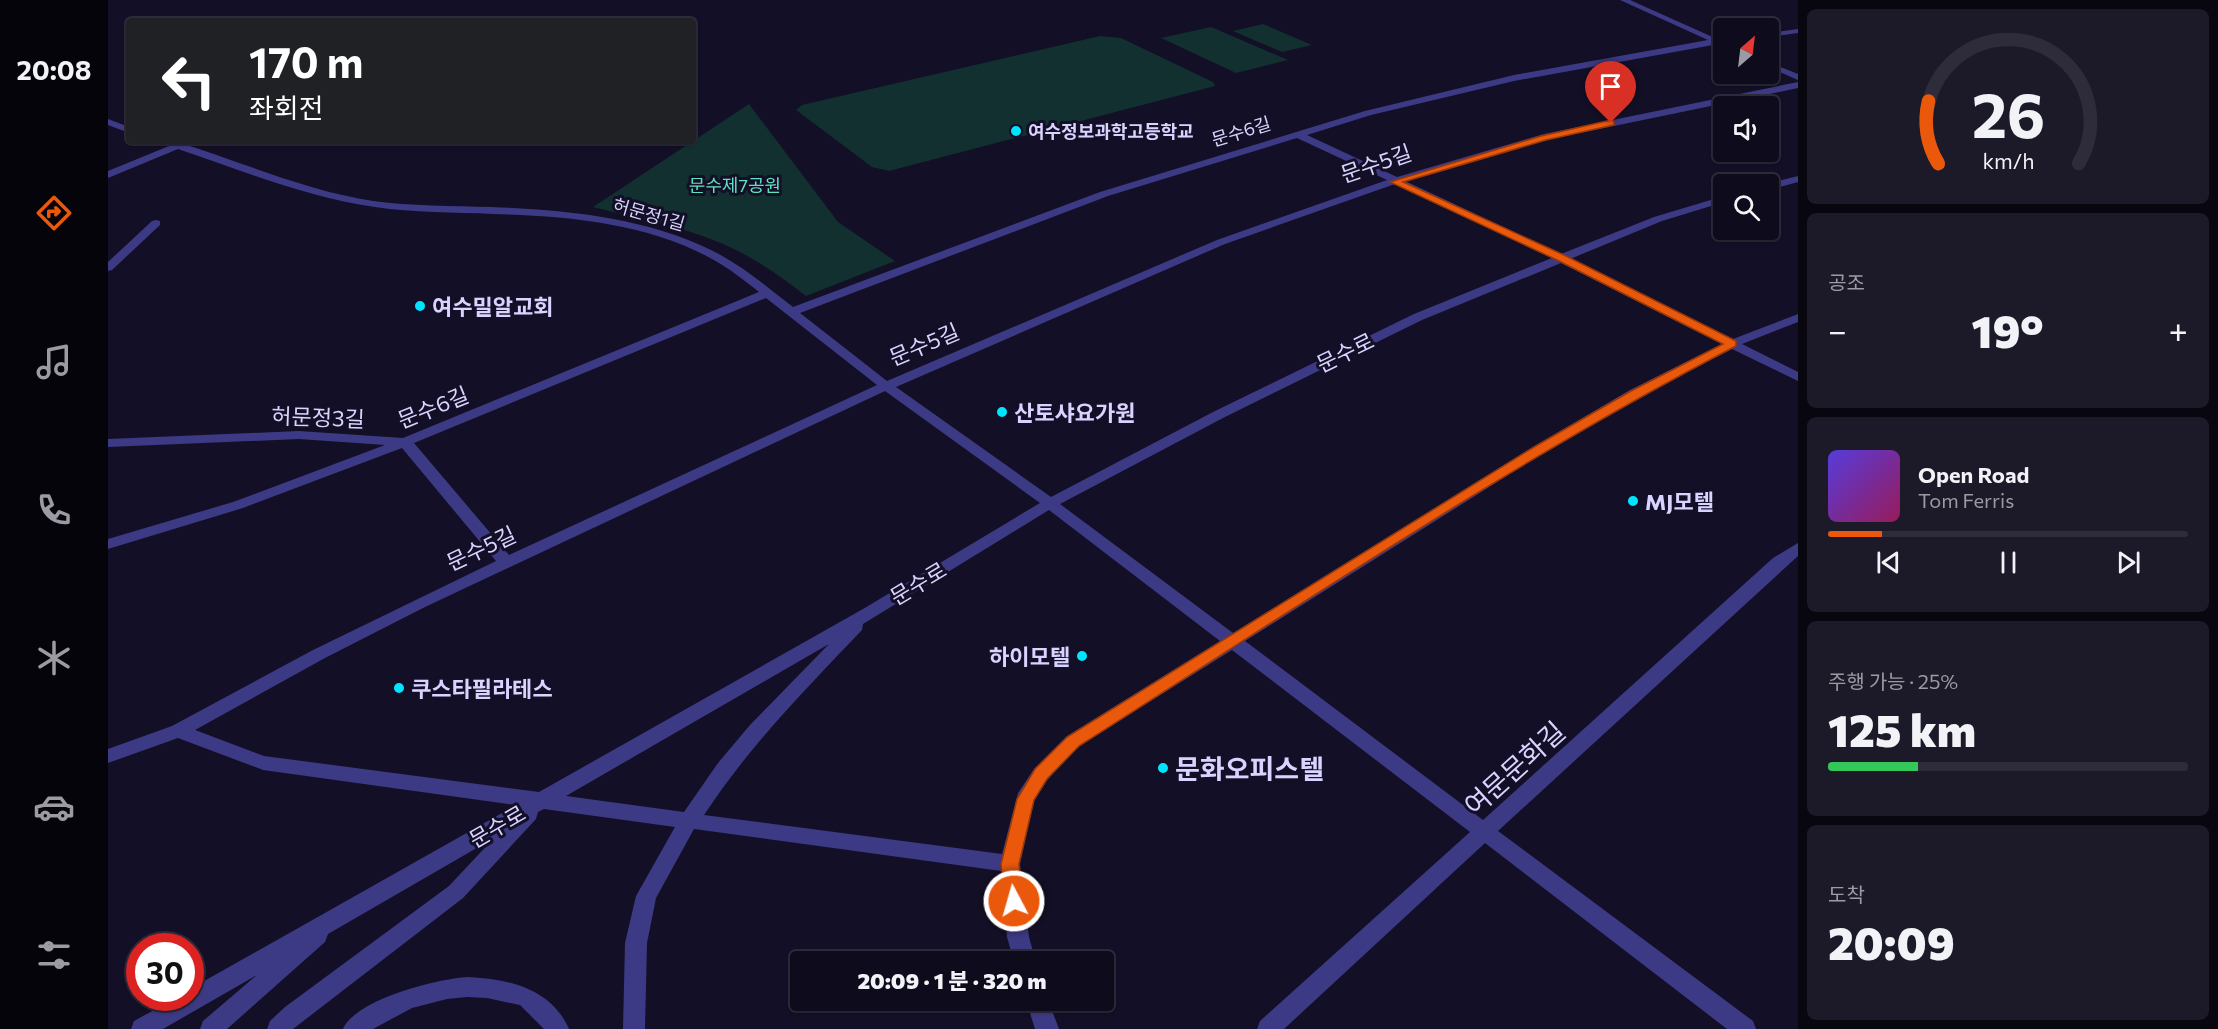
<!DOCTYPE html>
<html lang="ko">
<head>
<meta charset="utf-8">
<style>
	body { margin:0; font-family:Commissioner,"Noto Sans KR",sans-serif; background:#1c1929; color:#f1f3f6; height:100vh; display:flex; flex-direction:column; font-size:22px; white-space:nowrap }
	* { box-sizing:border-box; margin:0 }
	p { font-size:20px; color:#9b9ba3 }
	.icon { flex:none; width:33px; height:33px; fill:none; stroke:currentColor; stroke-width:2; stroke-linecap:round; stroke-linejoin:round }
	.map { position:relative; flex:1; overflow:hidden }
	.panel { display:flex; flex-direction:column; gap:9px; padding:9px; background:#08060f; width:420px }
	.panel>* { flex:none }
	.banner { position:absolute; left:18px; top:18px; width:570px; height:126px; border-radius:6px; box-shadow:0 2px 4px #0004,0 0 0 2px #2e2b3b; background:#202124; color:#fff; overflow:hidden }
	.needle { width:39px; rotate:28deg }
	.controls { position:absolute; left:1605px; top:18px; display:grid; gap:12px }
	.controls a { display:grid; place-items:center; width:66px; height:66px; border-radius:6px; background:#0e0b1c; box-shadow:0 2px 4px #0004,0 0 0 2px #2e2b3b; font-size:30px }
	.speed { position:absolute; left:18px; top:933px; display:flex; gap:12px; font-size:30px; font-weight:700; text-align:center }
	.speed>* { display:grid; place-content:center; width:78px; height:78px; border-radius:50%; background:#0e0b1c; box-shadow:0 2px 4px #0004,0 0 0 2px #2e2b3b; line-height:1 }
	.speed .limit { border:9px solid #d22; background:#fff; color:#111 }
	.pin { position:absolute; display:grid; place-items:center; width:51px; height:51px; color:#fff; margin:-62px -26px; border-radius:50% 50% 50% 0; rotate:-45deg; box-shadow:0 0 6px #0007 }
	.pin .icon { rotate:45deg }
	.me { position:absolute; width:66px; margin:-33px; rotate:354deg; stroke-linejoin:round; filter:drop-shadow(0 0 4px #0008) }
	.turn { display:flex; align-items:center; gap:21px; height:126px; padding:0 24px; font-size:27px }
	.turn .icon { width:78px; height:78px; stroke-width:2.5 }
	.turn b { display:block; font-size:42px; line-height:51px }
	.big { font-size:45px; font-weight:800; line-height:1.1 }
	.panel .tile { flex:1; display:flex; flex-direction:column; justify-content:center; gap:9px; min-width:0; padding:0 21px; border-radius:9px; background:#1c1929 }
	.panel .dial { align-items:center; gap:0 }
	.dial svg { height:156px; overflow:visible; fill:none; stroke:#2e2b3b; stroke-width:7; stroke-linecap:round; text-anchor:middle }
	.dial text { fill:#f1f3f6; stroke:none }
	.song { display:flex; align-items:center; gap:18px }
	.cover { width:72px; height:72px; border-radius:9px; background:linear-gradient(135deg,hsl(250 70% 55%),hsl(330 70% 35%)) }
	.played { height:6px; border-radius:3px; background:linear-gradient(90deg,#ea580c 15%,#2e2b3b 15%) }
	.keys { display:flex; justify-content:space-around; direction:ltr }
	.heat { display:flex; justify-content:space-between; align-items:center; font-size:33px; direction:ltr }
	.charge { height:9px; border-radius:4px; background:linear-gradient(90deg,#34c759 25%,#2e2b3b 0) }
	.trip { position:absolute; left:682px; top:951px; width:324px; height:60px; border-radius:6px; background:#0e0b1c; box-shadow:0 2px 4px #0004,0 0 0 2px #2e2b3b; font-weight:800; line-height:60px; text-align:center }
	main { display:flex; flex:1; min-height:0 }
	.tab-bar { display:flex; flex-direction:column; width:108px; justify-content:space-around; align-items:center; background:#06040b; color:#9b9ba3 }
	.tab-bar .icon { width:42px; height:42px }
	.tab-bar .active { color:#ea580c }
	.tab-bar b { font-size:27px; color:#f1f3f6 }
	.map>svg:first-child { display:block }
	.green { fill:#12302f }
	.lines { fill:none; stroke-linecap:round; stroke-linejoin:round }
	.minor { fill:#3d3a85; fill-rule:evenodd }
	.route { fill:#ea580c; stroke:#983908; stroke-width:1.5 }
	.poi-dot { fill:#00e5ff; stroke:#130f26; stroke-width:2 }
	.labels { text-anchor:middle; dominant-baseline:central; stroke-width:6; stroke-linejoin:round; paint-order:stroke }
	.far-poi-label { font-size:18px; font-weight:bold; fill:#d9d4ff; stroke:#130f26; text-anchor:start }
	.far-street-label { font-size:18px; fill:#d9d4ff; stroke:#130f26 }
	.far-park-label { font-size:18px; fill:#5fe0c0; stroke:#130f26 }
	.street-label { font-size:22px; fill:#d9d4ff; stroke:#130f26 }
	.poi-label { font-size:22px; font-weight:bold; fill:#d9d4ff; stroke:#130f26; text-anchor:start }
	.near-poi-label { font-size:27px; font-weight:bold; fill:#d9d4ff; stroke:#130f26; text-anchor:start }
	.near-street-label { font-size:27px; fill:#d9d4ff; stroke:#130f26 }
</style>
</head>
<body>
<main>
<nav class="tab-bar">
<b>20:08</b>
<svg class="icon active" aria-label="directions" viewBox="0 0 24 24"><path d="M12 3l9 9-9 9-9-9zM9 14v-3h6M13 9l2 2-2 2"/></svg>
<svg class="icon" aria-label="music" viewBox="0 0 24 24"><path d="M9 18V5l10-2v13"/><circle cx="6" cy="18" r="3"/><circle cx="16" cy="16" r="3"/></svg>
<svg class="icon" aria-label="phone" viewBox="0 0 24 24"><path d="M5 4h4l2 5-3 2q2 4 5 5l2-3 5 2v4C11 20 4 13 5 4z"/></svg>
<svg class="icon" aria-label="climate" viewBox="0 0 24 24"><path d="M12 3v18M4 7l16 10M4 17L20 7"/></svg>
<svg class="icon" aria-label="car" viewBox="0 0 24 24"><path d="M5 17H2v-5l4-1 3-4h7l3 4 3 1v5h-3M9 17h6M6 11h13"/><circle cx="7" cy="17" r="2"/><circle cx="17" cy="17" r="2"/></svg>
<svg class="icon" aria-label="filters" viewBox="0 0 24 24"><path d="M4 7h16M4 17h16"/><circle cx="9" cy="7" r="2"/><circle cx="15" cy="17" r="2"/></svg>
</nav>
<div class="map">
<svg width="1690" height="1029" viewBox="0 0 1690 1029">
	<rect width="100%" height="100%" fill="#130f26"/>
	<!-- green -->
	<path class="green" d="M 1155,24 L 1204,45 L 1174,52 L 1125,31 Z
		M 1103,27 L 1180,60 L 1128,73 L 1053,38 Z
		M 992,36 L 1013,38 L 1105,82 L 1107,86 L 781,171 L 764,167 L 688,110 L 694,105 Z
		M 641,104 L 730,222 L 787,261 L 698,296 C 672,276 645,257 615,244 C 574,226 528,218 485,207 Z"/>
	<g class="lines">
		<!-- minor -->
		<path class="minor" d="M 1512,0 L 1522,0 L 1609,39 L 1616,38 L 1616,43 L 1406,81 L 1263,115 L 1199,135 L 1289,177 L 1436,134 L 1690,82 L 1690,88 L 1438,140 L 1297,181 L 1453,254 L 1546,217 L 1616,196 L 1616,202 L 1554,221 L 1462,259 L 1625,339 L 1690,314 L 1690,322 L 1634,344 L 1690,372 L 1690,381 L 1624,349 L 1532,396 L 1435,453 L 1137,641 L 1375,820 L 1665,558 L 1690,543 L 1690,556 L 1390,831 L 1645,1021 L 1648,1029 L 1619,1029 L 1377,843 L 1176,1029 L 1149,1029 L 1152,1021 L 1362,832 L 1124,650 L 971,746 L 940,779 L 926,801 L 912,864 L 921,937 L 928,962 L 906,962 L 899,937 L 893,871 L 586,829 L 548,898 L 539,943 L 537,1029 L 515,1029 L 517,943 L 528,896 L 567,827 L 436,809 L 430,812 L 428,819 L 355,898 L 185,1029 L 159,1029 L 162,1021 L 177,1007 L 341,886 L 386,838 L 220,934 L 217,942 L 119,1029 L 92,1029 L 95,1021 L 149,975 L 55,1029 L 23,1029 L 26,1021 L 68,998 L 82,998 L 82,989 L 408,805 L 155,770 L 70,738 L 0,763 L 0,749 L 64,726 L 205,650 L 388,561 L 294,448 L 135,508 L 0,549 L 0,539 L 125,502 L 277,445 L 191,439 L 0,447 L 0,439 L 191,431 L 295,438 L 651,292 C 642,285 632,277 622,270 C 554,224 465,216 385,214 C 346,212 306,213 267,207 C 198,197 135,171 70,149 L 0,178 L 0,171 L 61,146 L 51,141 L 66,141 C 132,161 195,190 265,201 C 304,206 343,206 383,207 C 458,210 535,217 603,250 C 634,265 659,287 685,307 L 992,192 L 1257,111 L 1406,75 L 1600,40 ZM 1189,138 L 1279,180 L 1109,240 L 779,381 L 692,313 L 1000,196 ZM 1287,184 L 1444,258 L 1306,314 L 1105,412 L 943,497 L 788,387 L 1117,244 ZM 1453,263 L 1614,344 L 1522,390 L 1425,447 L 1125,633 L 952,504 L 1115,418 L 1314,320 ZM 658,298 L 769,385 L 401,555 L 306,443 ZM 777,391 L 932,503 L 755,609 L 431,792 L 156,756 L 87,730 L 217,658 L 317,607 ZM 941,510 L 1112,641 L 959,736 L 926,769 L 910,793 L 894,854 L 596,815 C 643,744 696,691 754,630 L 755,624 ZM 721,644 L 642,725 L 610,763 L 576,812 L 458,796 Z
			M 1690,29 L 1690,33 L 1660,37 L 1660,33 Z
			M 1660,62 L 1690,74 L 1690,80 L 1660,67 Z
			M 0,119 L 21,127 L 21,133 L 0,125 Z
			M 1690,176 L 1690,182 L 1664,189 L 1660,190 L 1660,184 L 1658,184 Z
			M 48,220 L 52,221 L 52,225 L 4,270 L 0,271 L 0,262 L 44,221 Z
			M 359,977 C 400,979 443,988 461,1029 L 436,1029 L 412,1005 L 379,998 L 359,997 L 339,999 L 304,1008 L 265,1029 L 235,1029 C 248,999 329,979 359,977 Z
			M 918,1000 L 940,1000 L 951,1029 L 927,1029 Z"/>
	</g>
	<!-- route -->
	<path class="route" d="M 1503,120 L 1506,121 L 1506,125 L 1438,140 L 1295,182 L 1456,255 L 1628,341 L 1628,346 C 1400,464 1187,609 971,746 L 939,779 L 926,800 L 911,864 L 915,901 L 912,907 L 906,909 L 899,907 L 896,901 L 893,864 L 909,799 L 927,769 L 959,737 L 1426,447 L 1523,391 L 1615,344 L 1449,260 L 1282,182 L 1433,136 Z"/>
	<!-- markers -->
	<g class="poi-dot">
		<circle cx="908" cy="131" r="6"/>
		<circle cx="312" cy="306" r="6"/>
		<circle cx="894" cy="412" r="6"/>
		<circle cx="1525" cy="501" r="6"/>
		<circle cx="974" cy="656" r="6"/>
		<circle cx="291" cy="688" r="6"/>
		<circle cx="1055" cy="768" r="6"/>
	</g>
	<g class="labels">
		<!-- far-poi labels -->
		<g class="far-poi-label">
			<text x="920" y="131">여수정보과학고등학교</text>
		</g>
		<!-- far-street labels -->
		<g class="far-street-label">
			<text transform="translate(1133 131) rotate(-17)">문수6길</text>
			<text transform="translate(541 214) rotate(16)">허문정1길</text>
		</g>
		<!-- far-park labels -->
		<g class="far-park-label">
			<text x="627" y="185">문수제7공원</text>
		</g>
		<!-- street labels -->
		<g class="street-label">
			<text transform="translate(1268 163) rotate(-19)">문수5길</text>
			<text transform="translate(816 344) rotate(-23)">문수5길</text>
			<text transform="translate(1237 352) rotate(-26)">문수로</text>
			<text transform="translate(325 407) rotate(-22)">문수6길</text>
			<text transform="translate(210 417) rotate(2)">허문정3길</text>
			<text transform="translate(373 548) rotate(-25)">문수5길</text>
			<text transform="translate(810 583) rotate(-31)">문수로</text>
			<text transform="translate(389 826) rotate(-30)">문수로</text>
		</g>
		<!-- poi labels -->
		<g class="poi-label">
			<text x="324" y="306">여수밀알교회</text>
			<text x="906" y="412">산토샤요가원</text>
			<text x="1537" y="501">MJ모텔</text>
			<text x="962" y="656" text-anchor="end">하이모텔</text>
			<text x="303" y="688">쿠스타필라테스</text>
		</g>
		<!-- near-poi labels -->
		<g class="near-poi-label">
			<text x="1067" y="768">문화오피스텔</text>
		</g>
		<!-- near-street labels -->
		<g class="near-street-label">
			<text transform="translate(1406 768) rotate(-42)">여문문화길</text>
		</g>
	</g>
</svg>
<div class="controls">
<a><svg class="needle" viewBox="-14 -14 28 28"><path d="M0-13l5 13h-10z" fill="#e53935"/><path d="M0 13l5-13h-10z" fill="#9b9ba3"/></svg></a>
<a><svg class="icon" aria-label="sound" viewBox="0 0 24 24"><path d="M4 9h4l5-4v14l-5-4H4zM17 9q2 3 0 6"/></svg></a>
<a><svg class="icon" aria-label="search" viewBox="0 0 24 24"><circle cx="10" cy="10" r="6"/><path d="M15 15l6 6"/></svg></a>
</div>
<div class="speed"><div class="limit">30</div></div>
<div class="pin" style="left:1503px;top:123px;background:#d93025"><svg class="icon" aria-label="arrive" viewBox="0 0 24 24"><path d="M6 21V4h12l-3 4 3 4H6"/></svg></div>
<svg class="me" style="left:906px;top:901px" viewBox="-20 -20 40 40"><circle r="17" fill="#ea580c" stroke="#fff" stroke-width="3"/><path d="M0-11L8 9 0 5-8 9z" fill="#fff"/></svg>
<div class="trip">20:09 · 1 분 · 320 m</div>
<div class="banner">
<div class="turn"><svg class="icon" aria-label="left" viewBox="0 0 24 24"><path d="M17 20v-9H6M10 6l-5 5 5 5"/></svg><div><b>170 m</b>좌회전</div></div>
</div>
</div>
<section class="panel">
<div class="tile dial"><svg viewBox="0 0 100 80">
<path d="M14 69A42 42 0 1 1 86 69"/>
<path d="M14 69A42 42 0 0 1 9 37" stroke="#ea580c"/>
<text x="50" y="56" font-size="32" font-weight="700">26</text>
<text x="50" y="72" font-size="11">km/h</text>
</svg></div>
<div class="tile"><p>공조</p>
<div class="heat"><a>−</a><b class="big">19°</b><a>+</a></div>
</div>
<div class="tile">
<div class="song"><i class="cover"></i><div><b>Open Road</b><p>Tom Ferris</p></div></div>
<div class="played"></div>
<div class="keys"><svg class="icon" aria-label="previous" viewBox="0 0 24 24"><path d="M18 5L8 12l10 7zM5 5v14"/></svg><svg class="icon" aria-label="pause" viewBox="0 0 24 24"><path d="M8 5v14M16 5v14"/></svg><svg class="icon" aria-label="next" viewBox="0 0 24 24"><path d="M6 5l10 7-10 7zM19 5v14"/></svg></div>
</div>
<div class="tile"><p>주행 가능 · 25%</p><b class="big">125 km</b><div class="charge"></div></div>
<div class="tile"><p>도착</p><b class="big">20:09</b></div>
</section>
</main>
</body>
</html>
